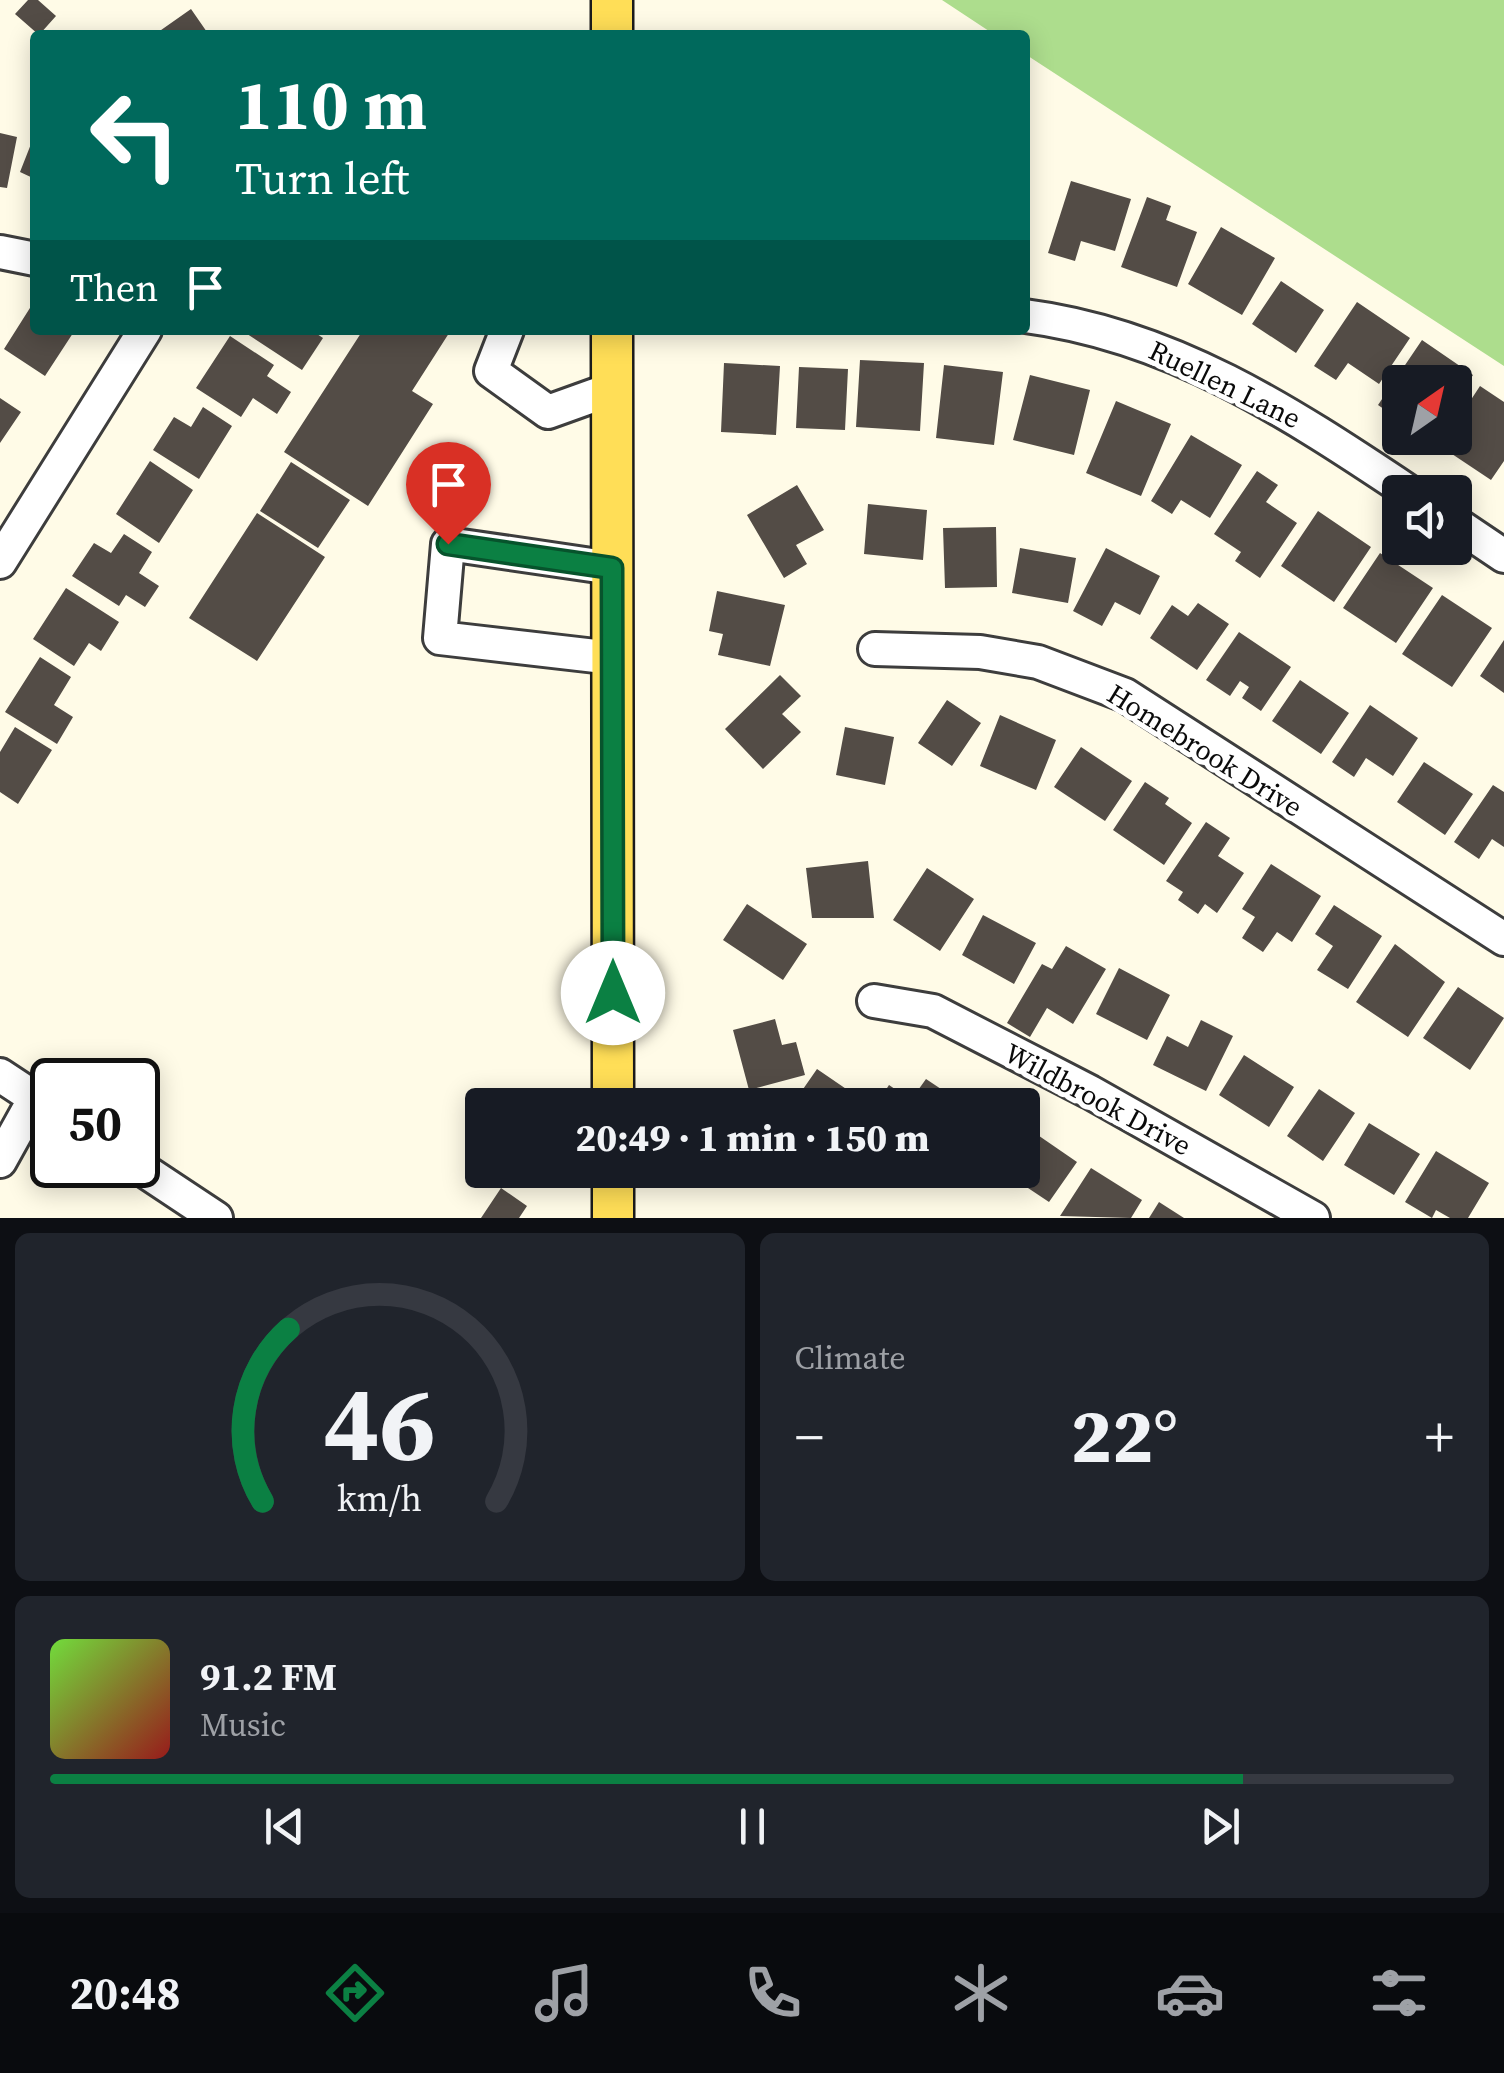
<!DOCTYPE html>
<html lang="en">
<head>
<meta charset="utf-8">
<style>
	body { margin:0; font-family:"Source Serif 4",serif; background:#20242c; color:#f1f3f6; height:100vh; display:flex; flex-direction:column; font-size:38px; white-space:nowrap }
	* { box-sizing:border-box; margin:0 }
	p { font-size:32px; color:#9ea1a6 }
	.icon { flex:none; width:55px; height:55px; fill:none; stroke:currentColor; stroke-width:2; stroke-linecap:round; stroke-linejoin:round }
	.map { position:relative; height:1218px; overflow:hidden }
	.panel { display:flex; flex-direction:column; gap:15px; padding:15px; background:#0d0f14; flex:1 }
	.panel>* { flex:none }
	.guide { position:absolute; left:30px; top:30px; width:1000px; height:305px; border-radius:10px; box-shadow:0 5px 25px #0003; background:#00695c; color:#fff; overflow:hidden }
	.needle { width:65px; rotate:34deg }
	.controls { position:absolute; left:1382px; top:365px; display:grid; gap:20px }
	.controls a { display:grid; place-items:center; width:90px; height:90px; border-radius:10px; background:#171b24; box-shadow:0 5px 25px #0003; font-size:50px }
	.speed { position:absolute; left:30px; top:1058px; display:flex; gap:20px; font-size:50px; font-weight:700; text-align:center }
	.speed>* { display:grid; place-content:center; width:130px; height:130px; border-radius:50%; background:#171b24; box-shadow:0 5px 25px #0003; line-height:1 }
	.speed .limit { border:5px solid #111; border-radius:15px; background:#fff; color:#111 }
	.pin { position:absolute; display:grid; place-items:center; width:85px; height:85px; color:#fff; margin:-102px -42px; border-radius:50% 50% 50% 0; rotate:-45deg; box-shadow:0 0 10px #0007 }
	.pin .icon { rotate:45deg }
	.me { position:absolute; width:110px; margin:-55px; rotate:0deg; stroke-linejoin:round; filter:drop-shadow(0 0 8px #0008) }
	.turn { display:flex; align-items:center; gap:35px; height:210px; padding:0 40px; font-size:45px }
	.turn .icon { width:130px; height:130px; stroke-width:2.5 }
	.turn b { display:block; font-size:70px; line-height:85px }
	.then { display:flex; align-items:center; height:95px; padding:0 40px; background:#0003; gap:20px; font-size:38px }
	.big { font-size:75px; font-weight:800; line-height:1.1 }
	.panel .card { flex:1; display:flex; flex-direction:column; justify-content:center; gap:15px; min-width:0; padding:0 35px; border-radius:15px; background:#20242c }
	.panel .dial { align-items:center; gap:0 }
	.dial svg { height:260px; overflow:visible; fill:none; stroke:#363941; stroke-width:7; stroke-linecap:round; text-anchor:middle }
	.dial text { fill:#f1f3f6; stroke:none }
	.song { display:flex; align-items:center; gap:30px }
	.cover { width:120px; height:120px; border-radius:15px; background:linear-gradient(135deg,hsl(100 70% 55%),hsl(0 70% 35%)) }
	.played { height:10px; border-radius:5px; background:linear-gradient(90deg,#0b8043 85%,#363941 85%) }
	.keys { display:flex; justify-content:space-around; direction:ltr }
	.heat { display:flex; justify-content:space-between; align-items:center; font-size:55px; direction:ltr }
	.panel .tiles { flex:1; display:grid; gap:15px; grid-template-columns:1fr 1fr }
	.card:last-child { grid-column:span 2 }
	.trip { position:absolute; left:465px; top:1088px; width:575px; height:100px; border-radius:10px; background:#171b24; box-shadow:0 5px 25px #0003; font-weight:800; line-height:100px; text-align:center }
	.menu { display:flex; height:160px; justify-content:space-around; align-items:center; background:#090b0e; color:#9ea1a6 }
	.menu .icon { width:70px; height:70px }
	.menu .active { color:#0b8043 }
	.menu b { font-size:45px; color:#f1f3f6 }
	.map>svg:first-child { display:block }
	.forest { fill:#addd8d }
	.building { fill:#534c46 }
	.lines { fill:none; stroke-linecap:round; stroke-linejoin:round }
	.minor-casing { stroke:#3d3d3d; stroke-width:38 }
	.major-casing { stroke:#1b1b1b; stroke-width:45 }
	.minor { stroke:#fff; stroke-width:32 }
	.major { stroke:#ffde57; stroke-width:40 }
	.route-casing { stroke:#07532c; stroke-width:25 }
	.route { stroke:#0b8043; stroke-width:18 }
	.labels { text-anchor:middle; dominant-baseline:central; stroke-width:10; stroke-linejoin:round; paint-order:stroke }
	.street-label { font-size:28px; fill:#0a0a0a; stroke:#fff }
</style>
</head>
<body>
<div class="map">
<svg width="1504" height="1218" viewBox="0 0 1504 1218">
	<rect width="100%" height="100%" fill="#fffbe7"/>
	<!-- forest -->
	<path class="forest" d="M 942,0 L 1504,0 L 1504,366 L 1025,54 L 1025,35 L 995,35 Z"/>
	<!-- building -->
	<path class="building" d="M 28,0 L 38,0 L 56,16 L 39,35 L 15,14 Z
		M 191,9 L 209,35 L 154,35 Z
		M 0,133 L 17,137 L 7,188 L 0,187 Z
		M 31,144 L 35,145 L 35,179 L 20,172 Z
		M 1071,181 L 1131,199 L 1115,251 L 1081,241 L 1075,261 L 1048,253 Z
		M 1147,197 L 1171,206 L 1166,220 L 1197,232 L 1177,287 L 1121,267 Z
		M 1221,227 L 1275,258 L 1242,315 L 1188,284 Z
		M 1281,281 L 1324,310 L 1296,353 L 1252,324 Z
		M 35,300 L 35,330 L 75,330 L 45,376 L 4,349 Z
		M 1357,302 L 1410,338 L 1379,384 L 1348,363 L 1336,380 L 1314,366 Z
		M 241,330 L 311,330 L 323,338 L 302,370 Z
		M 363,330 L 451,330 L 412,391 L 433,404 L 368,506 L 284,452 Z
		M 230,336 L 274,365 L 267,376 L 291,392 L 277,414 L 253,398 L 241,417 L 196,388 Z
		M 1422,340 L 1473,375 L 1455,402 L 1455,382 L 1400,382 L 1400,420 L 1378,405 Z
		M 860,360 L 924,363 L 920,431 L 856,427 Z
		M 724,363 L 780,366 L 776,435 L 721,432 Z
		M 944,365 L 1003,372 L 994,445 L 936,438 Z
		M 799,367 L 848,369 L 845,430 L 796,428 Z
		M 1030,375 L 1090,390 L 1074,455 L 1013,440 Z
		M 1480,386 L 1504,402 L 1504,461 L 1491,480 L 1440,446 L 1446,438 L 1455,438 L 1455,424 Z
		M 0,398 L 21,412 L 0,443 Z
		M 1116,401 L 1171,424 L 1141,496 L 1086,473 Z
		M 203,407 L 232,426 L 199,479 L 153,450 L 174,417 L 191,427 Z
		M 1191,435 L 1242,465 L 1210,518 L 1181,500 L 1172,514 L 1151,501 Z
		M 150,461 L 193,490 L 159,543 L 116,514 Z
		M 291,462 L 350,500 L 318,548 L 260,511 Z
		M 1257,471 L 1278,485 L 1266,502 L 1297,523 L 1260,578 L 1235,561 L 1241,552 L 1214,534 Z
		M 797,485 L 824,530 L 796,545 L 807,564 L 784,578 L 747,515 Z
		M 868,504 L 927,510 L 923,560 L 864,554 Z
		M 1318,511 L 1371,547 L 1334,602 L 1281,566 Z
		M 257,513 L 325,557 L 257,661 L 189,618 Z
		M 996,527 L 997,587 L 945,588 L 943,528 Z
		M 124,534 L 152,552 L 139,573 L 159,586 L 145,607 L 126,595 L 119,606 L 72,576 L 94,543 L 111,553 Z
		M 1020,548 L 1076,558 L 1068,603 L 1012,593 Z
		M 1106,548 L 1160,576 L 1140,615 L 1115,602 L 1102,626 L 1073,611 Z
		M 1380,553 L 1433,588 L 1396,643 L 1343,608 Z
		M 66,588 L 119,622 L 101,651 L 89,643 L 74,666 L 33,639 Z
		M 717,591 L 785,605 L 770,666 L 718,655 L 723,634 L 709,631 Z
		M 1442,595 L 1492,628 L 1452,687 L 1402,654 Z
		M 1198,603 L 1229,624 L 1197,670 L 1150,638 L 1172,605 L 1188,616 Z
		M 1239,632 L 1291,667 L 1261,711 L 1242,698 L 1249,687 L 1240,681 L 1230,696 L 1206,680 Z
		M 1504,640 L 1504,693 L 1480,676 Z
		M 40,657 L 71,677 L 54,705 L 73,717 L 57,744 L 5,712 Z
		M 780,675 L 801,696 L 782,714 L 801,732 L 763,769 L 725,729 Z
		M 1300,680 L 1349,713 L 1321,754 L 1272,721 Z
		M 947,700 L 981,723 L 952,766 L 918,743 Z
		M 1370,705 L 1418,738 L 1393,776 L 1366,758 L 1354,777 L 1332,762 Z
		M 1000,715 L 1056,740 L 1036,790 L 980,766 Z
		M 15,727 L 52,750 L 18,804 L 0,792 L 0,752 Z
		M 845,727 L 894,737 L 885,785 L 836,775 Z
		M 1081,747 L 1132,781 L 1105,821 L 1054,787 Z
		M 1424,762 L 1473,794 L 1445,835 L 1397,802 Z
		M 1145,782 L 1169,798 L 1165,804 L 1192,823 L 1164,865 L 1113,830 Z
		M 1493,785 L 1504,792 L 1504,847 L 1492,839 L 1479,859 L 1454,842 Z
		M 1206,822 L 1230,838 L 1218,856 L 1244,873 L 1217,913 L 1205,904 L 1198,914 L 1178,900 L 1183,892 L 1166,881 Z
		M 868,861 L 874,918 L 812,918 L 806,868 Z
		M 1271,864 L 1321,896 L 1292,942 L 1277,932 L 1263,952 L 1242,938 L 1255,917 L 1242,909 Z
		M 927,868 L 974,899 L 940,951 L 893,920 Z
		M 747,904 L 807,944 L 783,980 L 723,940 Z
		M 1334,905 L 1382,936 L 1348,989 L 1317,970 L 1333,946 L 1315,934 Z
		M 983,915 L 1036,943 L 1014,984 L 962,955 Z
		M 1395,944 L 1445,982 L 1408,1037 L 1356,1002 Z
		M 1066,946 L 1106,969 L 1073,1024 L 1047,1008 L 1030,1037 L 1007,1023 L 1042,964 L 1052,969 Z
		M 1119,968 L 1170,995 L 1147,1040 L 1096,1014 Z
		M 1458,987 L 1504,1018 L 1470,1070 L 1423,1038 Z
		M 775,1019 L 782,1045 L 796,1042 L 805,1075 L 749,1090 L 733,1030 Z
		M 1201,1020 L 1233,1036 L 1206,1091 L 1153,1065 L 1167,1036 L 1188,1047 Z
		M 1244,1055 L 1294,1087 L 1269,1127 L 1219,1095 Z
		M 817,1069 L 855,1095 L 849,1105 L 792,1105 Z
		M 926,1079 L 953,1097 L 947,1105 L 876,1105 L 889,1085 L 911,1100 Z
		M 1319,1089 L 1355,1113 L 1323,1161 L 1287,1136 Z
		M 1369,1123 L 1420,1154 L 1394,1195 L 1344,1165 Z
		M 1029,1129 L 1077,1162 L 1049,1202 L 1001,1170 L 1022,1170 L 1022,1138 Z
		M 1436,1151 L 1489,1183 L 1468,1218 L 1450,1218 L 1436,1210 L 1432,1218 L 1405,1202 Z
		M 1091,1168 L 1142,1200 L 1131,1218 L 1060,1216 Z
		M 501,1188 L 527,1206 L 519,1218 L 481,1218 Z
		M 1159,1202 L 1184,1218 L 1149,1218 Z"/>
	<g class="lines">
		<!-- minor casing -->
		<g class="minor-casing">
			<path id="minor" d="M 0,252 L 35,259
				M 1025,316 C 1172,335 1289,412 1409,492
				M 507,330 L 491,371 L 548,412 L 612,389
				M 1455,523 L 1504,556
				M 0,562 L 145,330
				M 612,568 L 448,544 L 440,638 L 613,658
				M 875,649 L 980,652 L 1038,662 L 1125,695 L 1504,939
				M 874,1001 L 933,1011 L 1090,1092 L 1313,1218
				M 0,1075 L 50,1108
				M 0,1161 L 35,1098
				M 136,1165 L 216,1218"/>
		</g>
		<!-- major casing -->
		<g class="major-casing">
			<path id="major" d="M 612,35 L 612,0
				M 612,330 L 613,1105
				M 613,1170 L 613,1218"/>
		</g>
		<!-- minor -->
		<use href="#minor" class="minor"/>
		<!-- major -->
		<use href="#major" class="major"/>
	</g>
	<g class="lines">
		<!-- route casing -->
		<g class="route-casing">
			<path id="route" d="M 448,544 L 612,568 L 613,993"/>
		</g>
		<!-- route -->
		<use href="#route" class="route"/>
	</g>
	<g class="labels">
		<!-- street labels -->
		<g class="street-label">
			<text transform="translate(1225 384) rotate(26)">Ruellen Lane</text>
			<text transform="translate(1205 750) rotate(32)">Homebrook Drive</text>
			<text transform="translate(1098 1099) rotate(28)">Wildbrook Drive</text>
		</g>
	</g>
</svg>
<div class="controls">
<a><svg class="needle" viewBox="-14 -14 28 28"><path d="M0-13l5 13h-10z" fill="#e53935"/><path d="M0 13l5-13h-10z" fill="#9ea1a6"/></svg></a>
<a><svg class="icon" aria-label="sound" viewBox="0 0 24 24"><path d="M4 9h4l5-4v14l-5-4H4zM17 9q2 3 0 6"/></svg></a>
</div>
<div class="speed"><div class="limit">50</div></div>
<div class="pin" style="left:448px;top:544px;background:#d93025"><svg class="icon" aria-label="arrive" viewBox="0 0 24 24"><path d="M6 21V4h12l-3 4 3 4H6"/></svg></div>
<svg class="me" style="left:613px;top:993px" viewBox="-20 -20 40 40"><circle r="19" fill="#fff"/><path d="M0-13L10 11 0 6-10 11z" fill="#0b8043"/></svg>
<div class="trip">20:49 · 1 min · 150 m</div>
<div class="guide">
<div class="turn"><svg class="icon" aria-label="left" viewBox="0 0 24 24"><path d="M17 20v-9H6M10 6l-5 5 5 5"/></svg><div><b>110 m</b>Turn left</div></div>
<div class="then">Then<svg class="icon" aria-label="arrive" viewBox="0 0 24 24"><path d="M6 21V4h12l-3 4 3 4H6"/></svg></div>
</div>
</div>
<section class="panel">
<div class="tiles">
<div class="card dial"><svg viewBox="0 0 100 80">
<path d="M14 69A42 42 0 1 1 86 69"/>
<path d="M14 69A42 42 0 0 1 22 16" stroke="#0b8043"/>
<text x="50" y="56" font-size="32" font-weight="700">46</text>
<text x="50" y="72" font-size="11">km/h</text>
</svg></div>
<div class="card"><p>Climate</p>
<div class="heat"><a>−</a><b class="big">22°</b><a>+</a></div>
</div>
<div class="card">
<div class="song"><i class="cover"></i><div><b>91.2 FM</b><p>Music</p></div></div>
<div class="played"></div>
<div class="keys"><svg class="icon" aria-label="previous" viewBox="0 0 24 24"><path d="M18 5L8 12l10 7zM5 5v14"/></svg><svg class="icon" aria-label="pause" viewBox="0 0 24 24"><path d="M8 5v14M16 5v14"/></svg><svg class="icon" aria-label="next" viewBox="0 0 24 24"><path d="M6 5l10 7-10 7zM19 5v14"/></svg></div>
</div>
</div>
</section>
<nav class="menu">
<b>20:48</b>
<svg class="icon active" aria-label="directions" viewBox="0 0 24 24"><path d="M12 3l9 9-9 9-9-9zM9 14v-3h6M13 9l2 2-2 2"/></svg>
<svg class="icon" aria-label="music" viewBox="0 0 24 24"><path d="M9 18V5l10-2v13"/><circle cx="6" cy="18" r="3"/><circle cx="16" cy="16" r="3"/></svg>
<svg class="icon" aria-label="phone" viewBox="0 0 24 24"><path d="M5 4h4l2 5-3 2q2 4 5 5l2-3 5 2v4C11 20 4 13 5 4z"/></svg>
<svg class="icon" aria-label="climate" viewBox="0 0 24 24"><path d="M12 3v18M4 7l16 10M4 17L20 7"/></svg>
<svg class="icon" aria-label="car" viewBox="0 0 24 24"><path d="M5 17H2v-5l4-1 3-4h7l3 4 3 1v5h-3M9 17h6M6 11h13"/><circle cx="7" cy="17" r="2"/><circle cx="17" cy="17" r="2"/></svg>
<svg class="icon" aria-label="filters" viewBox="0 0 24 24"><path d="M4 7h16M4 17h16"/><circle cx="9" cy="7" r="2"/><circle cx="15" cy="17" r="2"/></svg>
</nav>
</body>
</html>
